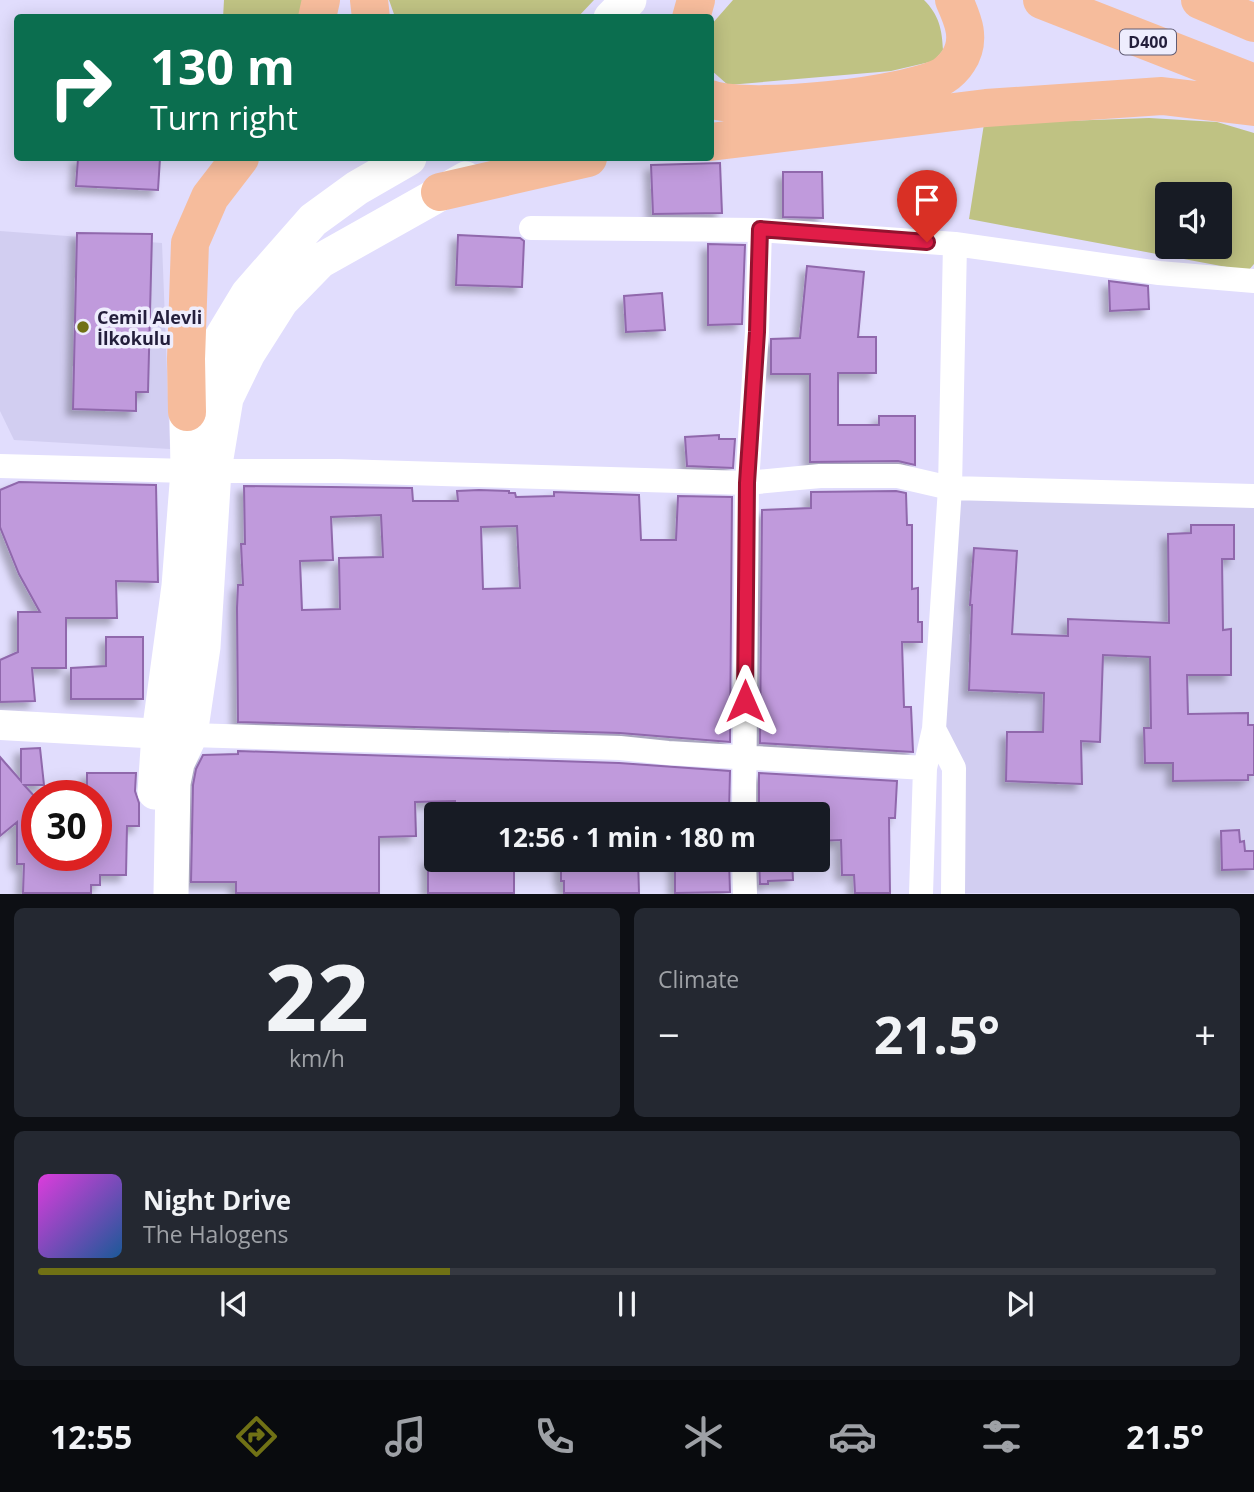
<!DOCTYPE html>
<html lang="en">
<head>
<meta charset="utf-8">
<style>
	body { margin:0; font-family:"Open Sans",sans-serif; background:#242831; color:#f1f3f6; height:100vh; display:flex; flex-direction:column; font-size:26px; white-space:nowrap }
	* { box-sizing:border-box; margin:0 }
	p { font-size:23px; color:#9ea1a6 }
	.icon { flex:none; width:38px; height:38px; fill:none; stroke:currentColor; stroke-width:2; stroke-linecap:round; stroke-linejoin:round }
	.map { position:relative; height:894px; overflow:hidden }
	.panel { display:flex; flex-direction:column; gap:14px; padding:14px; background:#0d0f14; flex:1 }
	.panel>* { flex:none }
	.top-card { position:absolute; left:14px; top:14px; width:700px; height:147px; border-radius:7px; box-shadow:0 4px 18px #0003; background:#0b6e4f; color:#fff; overflow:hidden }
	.fabs { position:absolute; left:1155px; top:182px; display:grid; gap:14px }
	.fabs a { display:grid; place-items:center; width:77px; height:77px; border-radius:7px; background:#171b24; box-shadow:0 4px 18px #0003; font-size:35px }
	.speed { position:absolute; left:21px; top:780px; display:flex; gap:14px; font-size:35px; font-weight:700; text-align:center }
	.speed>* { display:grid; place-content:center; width:91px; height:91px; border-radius:50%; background:#171b24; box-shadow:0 4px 18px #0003; line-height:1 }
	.speed .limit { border:10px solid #d22; background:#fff; color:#111 }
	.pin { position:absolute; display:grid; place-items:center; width:60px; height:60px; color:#fff; margin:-72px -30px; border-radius:50% 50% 50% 0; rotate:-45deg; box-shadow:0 0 7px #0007 }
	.pin .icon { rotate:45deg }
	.me { position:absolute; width:77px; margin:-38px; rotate:0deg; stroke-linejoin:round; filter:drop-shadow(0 0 5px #0008) }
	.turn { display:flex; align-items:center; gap:24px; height:147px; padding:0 21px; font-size:32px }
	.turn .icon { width:91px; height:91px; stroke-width:2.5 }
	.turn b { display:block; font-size:49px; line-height:60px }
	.big { font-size:52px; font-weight:700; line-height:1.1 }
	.panel .card { flex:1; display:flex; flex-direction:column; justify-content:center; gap:10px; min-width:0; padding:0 24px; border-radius:10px; background:#242831 }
	.panel .dial { align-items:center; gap:0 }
	.dial b { font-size:91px; line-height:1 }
	.song { display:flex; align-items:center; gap:21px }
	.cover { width:84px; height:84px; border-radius:10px; background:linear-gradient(135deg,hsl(300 70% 55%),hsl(210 70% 35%)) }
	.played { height:7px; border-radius:4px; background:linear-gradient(90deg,#707115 35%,#363941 35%) }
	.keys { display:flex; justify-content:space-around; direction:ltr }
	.heat { display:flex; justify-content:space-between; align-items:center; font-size:38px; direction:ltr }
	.panel .tiles { flex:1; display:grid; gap:14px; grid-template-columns:1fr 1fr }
	.card:last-child { grid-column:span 2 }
	.trip { position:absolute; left:424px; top:802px; width:406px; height:70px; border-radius:7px; background:#171b24; box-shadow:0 4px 18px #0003; font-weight:700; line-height:70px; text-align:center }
	.tab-bar { display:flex; height:112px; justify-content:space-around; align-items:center; background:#090b0e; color:#9ea1a6 }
	.tab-bar .icon { width:49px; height:49px }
	.tab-bar .on { color:#707115 }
	.tab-bar b { font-size:32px; color:#f1f3f6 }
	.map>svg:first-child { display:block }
	.built { fill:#d2cef1 }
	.green { fill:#bfc283; fill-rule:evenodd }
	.building { fill:#c09adc; stroke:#9068ac; stroke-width:2; fill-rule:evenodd; filter:url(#shadow) }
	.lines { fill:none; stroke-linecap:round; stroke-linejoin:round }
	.minor { stroke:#fff; stroke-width:24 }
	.tertiary { stroke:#fff; stroke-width:30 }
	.secondary { stroke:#fff; stroke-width:35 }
	.trunk { stroke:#f6bc9c; stroke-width:38 }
	.route-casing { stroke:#92132f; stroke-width:18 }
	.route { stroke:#e11d48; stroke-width:12 }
	.poi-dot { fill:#707115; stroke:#eeedfd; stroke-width:2.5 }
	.labels { text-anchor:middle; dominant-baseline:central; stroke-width:7; stroke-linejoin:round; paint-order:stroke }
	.shield { fill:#eeedfd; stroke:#605c75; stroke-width:2 }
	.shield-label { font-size:16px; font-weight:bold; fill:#231e3b }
	.poi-label { font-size:18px; font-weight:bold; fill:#231e3b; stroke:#eeedfd; text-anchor:start }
</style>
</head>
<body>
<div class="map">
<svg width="1254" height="894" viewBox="0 0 1254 894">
	<defs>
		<filter id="shadow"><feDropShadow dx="-6" dy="6" stdDeviation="3.5" flood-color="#0004"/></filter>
	</defs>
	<rect width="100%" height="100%" fill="#e1ddfd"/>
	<!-- built -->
	<path class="built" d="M 0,231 L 162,243 L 170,449 L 14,440 L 0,411 Z
		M 950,488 L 1254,496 L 1254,893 L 953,893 L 954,768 L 934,729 Z"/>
	<!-- green -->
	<path class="green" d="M 224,0 L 304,0 L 301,17 L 223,18 Z
		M 389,0 L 594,0 L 577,18 L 395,17 Z
		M 733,0 L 924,0 C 939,15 942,29 943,50 L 934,61 L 891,71 L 728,85 L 711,70 L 711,25 Z
		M 1149,118 L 1217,122 L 1254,133 L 1254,264 L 1248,271 L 969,219 L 984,124 ZM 1167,194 L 1220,194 L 1220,247 L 1167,247 Z"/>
	<!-- building -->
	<path class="building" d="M 78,158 L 160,158 L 158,190 L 76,186 Z
		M 720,163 L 722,213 L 653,214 L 651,165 Z
		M 783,172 L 822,172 L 823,218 L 783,217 Z
		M 77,233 L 152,234 L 148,392 L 136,392 L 136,411 L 73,409 Z
		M 458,235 L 520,238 L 524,241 L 522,287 L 456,285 Z
		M 708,244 L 745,245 L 742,324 L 708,325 Z
		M 807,266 L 864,272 L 858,337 L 876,337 L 876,373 L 838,373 L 838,425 L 879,425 L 879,416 L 915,416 L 915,465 L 898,461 L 810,462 L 810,374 L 771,374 L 771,339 L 800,338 Z
		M 1109,281 L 1148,286 L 1149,309 L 1110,311 Z
		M 662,293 L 665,330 L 626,332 L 624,296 Z
		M 719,435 L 719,439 L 735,439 L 733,468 L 687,466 L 685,437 Z
		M 19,482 L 156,485 L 158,582 L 116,581 L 117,618 L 66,618 L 66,668 L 32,668 L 35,701 L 0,702 L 0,660 L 18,652 L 18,612 L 40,612 L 19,574 L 0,527 L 0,490 Z
		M 244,486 L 412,488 L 413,501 L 458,501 L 457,491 L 479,490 L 509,491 L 509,493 L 515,493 L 516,497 L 554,496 L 554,492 L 639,495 L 641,540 L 676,540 L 678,496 L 732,497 L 730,742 L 620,733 L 238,722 L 237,608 L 238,585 L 243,585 L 241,544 L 245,544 ZM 381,515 L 383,557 L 339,558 L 340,609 L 302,610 L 300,561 L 333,560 L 331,517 ZM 517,526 L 520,588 L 483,589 L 481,527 Z
		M 896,491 L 906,493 L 907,525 L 912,525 L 912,589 L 918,588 L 918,622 L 922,622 L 922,642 L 902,642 L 904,707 L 911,707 L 913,752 L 760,743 L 762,510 L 811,508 L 811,492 Z
		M 1191,525 L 1234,525 L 1234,559 L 1222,559 L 1223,630 L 1231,629 L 1231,675 L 1187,675 L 1188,714 L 1248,713 L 1248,725 L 1254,725 L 1254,775 L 1248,775 L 1248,780 L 1173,781 L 1173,763 L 1145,763 L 1144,728 L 1151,728 L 1150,657 L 1103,655 L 1100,742 L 1081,741 L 1082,784 L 1006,781 L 1007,732 L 1043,732 L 1044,693 L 969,690 L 972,605 L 970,605 L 974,548 L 1017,551 L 1012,634 L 1068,636 L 1068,619 L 1169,623 L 1168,534 L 1191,533 Z
		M 106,637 L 143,637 L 143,699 L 71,699 L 71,668 L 106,666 Z
		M 40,748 L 44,785 L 24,785 L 37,799 L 37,856 L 96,856 L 96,796 L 87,796 L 87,773 L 136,773 L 135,791 L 139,803 L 139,826 L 127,826 L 126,875 L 100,875 L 100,885 L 91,885 L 91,893 L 23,893 L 24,864 L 17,864 L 17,822 L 0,836 L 0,757 L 21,781 L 21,749 Z
		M 238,751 L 619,763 L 730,771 L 729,814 L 642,814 L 641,809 L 481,810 L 481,806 L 455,807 L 455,801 L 415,802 L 416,836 L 379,837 L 379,893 L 236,893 L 236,882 L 191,882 L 193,785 L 196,769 L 203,755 L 238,754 Z
		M 759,773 L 897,781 L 895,818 L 889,818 L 890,893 L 855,893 L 854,875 L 842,875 L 841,840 L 817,841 L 817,814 L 759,814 Z
		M 1239,830 L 1240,842 L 1244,841 L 1245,851 L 1254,851 L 1254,869 L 1222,870 L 1221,831 Z
		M 428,859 L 514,859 L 514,893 L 428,893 Z
		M 561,859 L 638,859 L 639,893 L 564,893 L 564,881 L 561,881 Z
		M 675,859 L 729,859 L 730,892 L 675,893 Z
		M 759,859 L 792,859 L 793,880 L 768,881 L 768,884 L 760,884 Z"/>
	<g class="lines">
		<!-- minor -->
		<path class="minor" d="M 531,228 L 760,230 L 955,244 L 1159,273 L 1254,281
			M 0,466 L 188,471 L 339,471 L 747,483 L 820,476 L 898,476 L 950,488 L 1254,496
			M 934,729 L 954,768 L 953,894
			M 190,735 L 620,748 L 668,753 L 925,768
			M 744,814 L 747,483 L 757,332 L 760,230
			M 744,859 L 745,894
			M 921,894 L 925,768 L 934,729 L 950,488 L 955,244"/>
		<!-- tertiary -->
		<path class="tertiary" d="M 0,725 L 181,735"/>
		<!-- secondary -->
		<path class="secondary" d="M 611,18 L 629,0
			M 155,792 L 159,734 L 179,586 L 188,471 L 187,412 L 216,347 L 248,294 L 313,220 L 357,188 L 409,158
			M 171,894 L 173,783 L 177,763 L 190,735 L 203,647 L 214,470 L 226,398 L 248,353 L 281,301 L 320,261 L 466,179"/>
		<!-- trunk -->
		<path class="trunk" d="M 369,0 L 371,18
			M 1042,0 L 1254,83
			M 1200,0 L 1254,23
			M 317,18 L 321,0
			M 691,18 L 696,0
			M 710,99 C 751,113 905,96 943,76 C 948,73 955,66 958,61 C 972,40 963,20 954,0
			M 710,142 L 986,108 L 1162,96 L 1254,107
			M 440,192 L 588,158
			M 187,412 L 186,359 L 190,243 L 210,197 L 240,158"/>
	</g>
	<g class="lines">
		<!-- route casing -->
		<g class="route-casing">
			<path id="route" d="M 745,701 L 747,483 L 757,332 L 760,229 L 927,242"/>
		</g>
		<!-- route -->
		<use href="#route" class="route"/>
	</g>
	<!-- markers -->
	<circle class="poi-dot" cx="83" cy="327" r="7"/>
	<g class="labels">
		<!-- shield labels -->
		<rect class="shield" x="1120" y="29.5" width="56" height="25" rx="5"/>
		<g class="shield-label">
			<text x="1148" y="42">D400</text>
		</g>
		<!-- poi labels -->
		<g class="poi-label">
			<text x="97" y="317">Cemil Alevli<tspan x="97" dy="21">İlkokulu</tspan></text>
		</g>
	</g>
</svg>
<div class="fabs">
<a><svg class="icon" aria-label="sound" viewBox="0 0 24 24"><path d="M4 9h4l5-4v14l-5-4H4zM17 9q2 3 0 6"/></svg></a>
</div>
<div class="speed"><div class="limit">30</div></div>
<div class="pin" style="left:927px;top:242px;background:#d93025"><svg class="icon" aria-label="arrive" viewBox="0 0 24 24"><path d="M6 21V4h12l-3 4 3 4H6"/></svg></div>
<svg class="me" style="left:745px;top:701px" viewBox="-20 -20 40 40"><path d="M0-17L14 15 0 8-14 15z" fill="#e11d48" stroke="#fff" stroke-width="4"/></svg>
<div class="trip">12:56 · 1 min · 180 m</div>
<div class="top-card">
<div class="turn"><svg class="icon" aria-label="right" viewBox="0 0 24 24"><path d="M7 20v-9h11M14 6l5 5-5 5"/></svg><div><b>130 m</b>Turn right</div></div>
</div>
</div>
<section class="panel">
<div class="tiles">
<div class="card dial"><b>22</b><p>km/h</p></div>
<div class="card"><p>Climate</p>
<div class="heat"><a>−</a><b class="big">21.5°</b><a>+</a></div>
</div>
<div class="card">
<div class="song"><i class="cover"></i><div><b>Night Drive</b><p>The Halogens</p></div></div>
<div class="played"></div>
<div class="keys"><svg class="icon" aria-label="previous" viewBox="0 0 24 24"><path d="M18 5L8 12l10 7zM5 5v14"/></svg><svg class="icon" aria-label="pause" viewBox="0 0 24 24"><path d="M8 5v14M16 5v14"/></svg><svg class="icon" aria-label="next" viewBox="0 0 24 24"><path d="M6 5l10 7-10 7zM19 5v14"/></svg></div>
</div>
</div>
</section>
<nav class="tab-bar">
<b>12:55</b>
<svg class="icon on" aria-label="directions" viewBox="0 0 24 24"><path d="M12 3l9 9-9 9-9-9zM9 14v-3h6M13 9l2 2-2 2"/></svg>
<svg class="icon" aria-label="music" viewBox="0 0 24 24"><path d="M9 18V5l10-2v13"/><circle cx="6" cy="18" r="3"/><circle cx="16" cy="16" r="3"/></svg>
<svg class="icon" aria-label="phone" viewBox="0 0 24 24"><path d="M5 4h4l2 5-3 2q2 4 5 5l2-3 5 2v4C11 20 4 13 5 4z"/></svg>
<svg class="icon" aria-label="climate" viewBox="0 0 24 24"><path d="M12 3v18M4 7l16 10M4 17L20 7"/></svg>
<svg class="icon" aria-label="car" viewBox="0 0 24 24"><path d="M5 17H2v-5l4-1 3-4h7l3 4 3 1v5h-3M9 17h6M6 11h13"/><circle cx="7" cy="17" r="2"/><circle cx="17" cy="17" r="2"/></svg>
<svg class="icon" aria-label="filters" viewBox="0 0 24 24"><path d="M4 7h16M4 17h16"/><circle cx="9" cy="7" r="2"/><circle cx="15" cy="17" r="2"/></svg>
<b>21.5°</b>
</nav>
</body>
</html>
